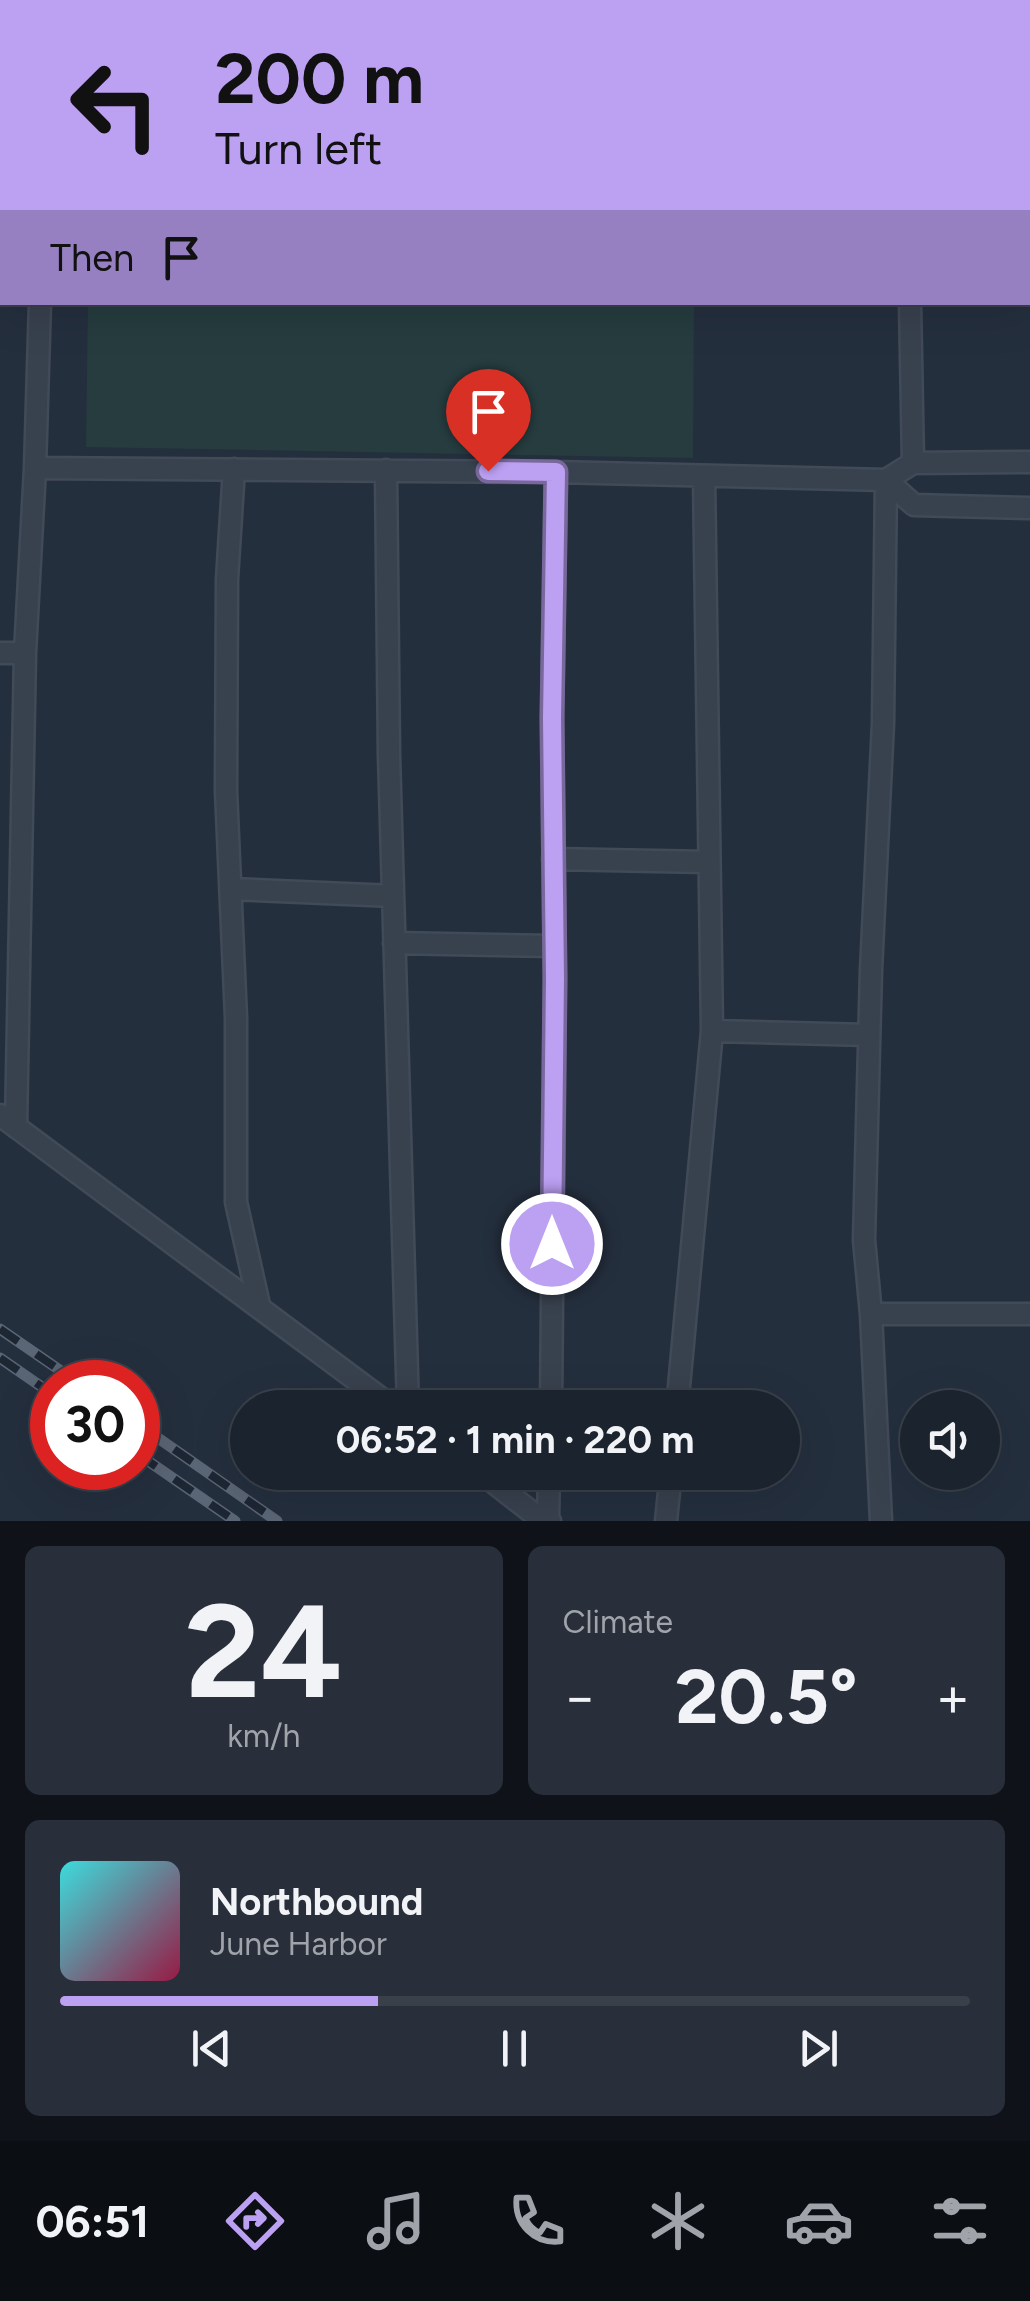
<!DOCTYPE html>
<html lang="en">
<head>
<meta charset="utf-8">
<style>
	body { margin:0; font-family:Figtree,sans-serif; background:#282f3a; color:#f1f3f6; height:100vh; display:flex; flex-direction:column; font-size:38px; white-space:nowrap }
	* { box-sizing:border-box; margin:0 }
	p { font-size:32px; color:#a0a4aa }
	.icon { flex:none; width:55px; height:55px; fill:none; stroke:currentColor; stroke-width:2; stroke-linecap:round; stroke-linejoin:round }
	.map { position:relative; height:1521px; overflow:hidden }
	.side { display:flex; flex-direction:column; gap:25px; padding:25px; background:#0f1319; flex:1 }
	.side>* { flex:none }
	.guide { position:absolute; left:0px; top:0px; width:1030px; height:305px; box-shadow:0 10px 40px #0002,0 0 0 2px #39404a; background:#bca0f2; color:#111; overflow:hidden }
	.fabs { position:absolute; left:900px; top:1390px; display:grid; gap:20px }
	.fabs a { display:grid; place-items:center; width:100px; height:100px; border-radius:50%; background:#1b232e; box-shadow:0 10px 40px #0002,0 0 0 2px #39404a; font-size:50px }
	.speed { position:absolute; left:30px; top:1360px; display:flex; gap:20px; font-size:50px; font-weight:700; text-align:center }
	.speed>* { display:grid; place-content:center; width:130px; height:130px; border-radius:50%; background:#1b232e; box-shadow:0 10px 40px #0002,0 0 0 2px #39404a; line-height:1 }
	.speed .limit { border:15px solid #d22; background:#fff; color:#111 }
	.pin { position:absolute; display:grid; place-items:center; width:85px; height:85px; color:#fff; margin:-102px -42px; border-radius:50% 50% 50% 0; rotate:-45deg; box-shadow:0 0 10px #0007 }
	.pin .icon { rotate:45deg }
	.me { position:absolute; width:110px; margin:-55px; rotate:0deg; stroke-linejoin:round; filter:drop-shadow(0 0 8px #0008) }
	.turn { display:flex; align-items:center; gap:35px; height:210px; padding:0 50px; font-size:45px }
	.turn .icon { width:130px; height:130px; stroke-width:2.5 }
	.turn b { display:block; font-size:70px; line-height:85px }
	.then { display:flex; align-items:center; height:95px; padding:0 50px; background:#0003; gap:20px; font-size:38px }
	.big { font-size:75px; font-weight:700; line-height:1.1 }
	.side .tile { flex:1; display:flex; flex-direction:column; justify-content:center; gap:15px; min-width:0; padding:0 35px; border-radius:15px; background:#282f3a }
	.side .dial { align-items:center; gap:0 }
	.dial b { font-size:130px; line-height:1 }
	.song { display:flex; align-items:center; gap:30px }
	.cover { width:120px; height:120px; border-radius:15px; background:linear-gradient(135deg,hsl(180 70% 55%),hsl(340 70% 35%)) }
	.played { height:10px; border-radius:5px; background:linear-gradient(90deg,#bca0f2 35%,#39404a 35%) }
	.keys { display:flex; justify-content:space-around; direction:ltr }
	.heat { display:flex; justify-content:space-between; align-items:center; font-size:55px; direction:ltr }
	.side .tiles { flex:1; display:grid; gap:25px; grid-template-columns:1fr 1fr }
	.tile:last-child { grid-column:span 2 }
	.trip { position:absolute; left:230px; top:1390px; width:570px; height:100px; border-radius:50px; background:#1b232e; box-shadow:0 10px 40px #0002,0 0 0 2px #39404a; font-weight:700; line-height:100px; text-align:center }
	.menu { display:flex; height:160px; justify-content:space-around; align-items:center; background:#0b0e12; color:#a0a4aa }
	.menu .icon { width:70px; height:70px }
	.menu .on { color:#bca0f2 }
	.menu b { font-size:45px; color:#f1f3f6 }
	.map>svg:first-child { display:block }
	.green { fill:#263c3f }
	.lines { fill:none; stroke-linecap:round; stroke-linejoin:round }
	.street-casing { stroke:#414a57; stroke-width:25 }
	.street { stroke:#38414e; stroke-width:20 }
	.rail-casing { stroke:#5a6575; stroke-width:11 }
	.rail { stroke:#1d2633; stroke-width:8; stroke-dasharray:22; stroke-linecap:butt }
	.route-casing { stroke:#7a689d; stroke-width:25 }
	.route { stroke:#bca0f2; stroke-width:18 }
</style>
</head>
<body>
<div class="map">
<svg width="1030" height="1521" viewBox="0 0 1030 1521">
	<rect width="100%" height="100%" fill="#242f3e"/>
	<!-- green -->
	<path class="green" d="M 92,0 L 694,0 L 694,2 L 92,2 Z
		M 88,303 L 694,303 L 693,458 L 86,447 Z"/>
	<g class="lines">
		<!-- street casing -->
		<g class="street-casing">
			<path id="street" d="M 50,2 L 50,0
				M 922,2 L 922,0
				M 0,55 L 2,55
				M 40,302 L 35,468 L 556,472 L 886,480 L 914,505 L 1030,508
				M 910,302 L 913,463
				M 234,469 L 227,579 L 226,791 L 236,1018 L 236,1202 L 259,1305
				M 386,470 L 389,755 L 408,1408
				M 0,653 L 25,653
				M 553,859 L 707,862
				M 231,889 L 393,896
				M 394,943 L 554,946
				M 712,1031 L 869,1035
				M 0,1115 L 394,1408
				M 16,1127 L 25,653 L 35,468
				M 871,1314 L 1030,1314
				M 551,1408 L 555,978 L 552,718 L 556,472
				M 677,1408 L 712,1031 L 704,476
				M 480,1472 L 534,1514 L 550,1521
				M 548,1520 L 549,1472
				M 666,1521 L 671,1472
				M 881,1521 L 871,1314 L 864,1240 L 871,970 L 883,723 L 886,480 L 913,463 L 1030,462"/>
		</g>
		<!-- street -->
		<use href="#street" class="street"/>
		<!-- rail casing -->
		<g class="rail-casing">
			<path id="rail" d="M 0,1329 L 77,1382
				M 0,1358 L 52,1394
				M 138,1424 L 277,1521
				M 138,1454 L 235,1521"/>
		</g>
		<!-- rail -->
		<use href="#rail" class="rail"/>
	</g>
	<g class="lines">
		<!-- route casing -->
		<g class="route-casing">
			<path id="route" d="M 488,471 L 556,472 L 552,718 L 555,978 L 552,1244"/>
		</g>
		<!-- route -->
		<use href="#route" class="route"/>
	</g>
</svg>
<div class="fabs">
<a><svg class="icon" aria-label="sound" viewBox="0 0 24 24"><path d="M4 9h4l5-4v14l-5-4H4zM17 9q2 3 0 6"/></svg></a>
</div>
<div class="speed"><div class="limit">30</div></div>
<div class="pin" style="left:488px;top:471px;background:#d93025"><svg class="icon" aria-label="arrive" viewBox="0 0 24 24"><path d="M6 21V4h12l-3 4 3 4H6"/></svg></div>
<svg class="me" style="left:552px;top:1244px" viewBox="-20 -20 40 40"><circle r="17" fill="#bca0f2" stroke="#fff" stroke-width="3"/><path d="M0-11L8 9 0 5-8 9z" fill="#fff"/></svg>
<div class="trip">06:52 · 1 min · 220 m</div>
<div class="guide">
<div class="turn"><svg class="icon" aria-label="left" viewBox="0 0 24 24"><path d="M17 20v-9H6M10 6l-5 5 5 5"/></svg><div><b>200 m</b>Turn left</div></div>
<div class="then">Then<svg class="icon" aria-label="arrive" viewBox="0 0 24 24"><path d="M6 21V4h12l-3 4 3 4H6"/></svg></div>
</div>
</div>
<section class="side">
<div class="tiles">
<div class="tile dial"><b>24</b><p>km/h</p></div>
<div class="tile"><p>Climate</p>
<div class="heat"><a>−</a><b class="big">20.5°</b><a>+</a></div>
</div>
<div class="tile">
<div class="song"><i class="cover"></i><div><b>Northbound</b><p>June Harbor</p></div></div>
<div class="played"></div>
<div class="keys"><svg class="icon" aria-label="previous" viewBox="0 0 24 24"><path d="M18 5L8 12l10 7zM5 5v14"/></svg><svg class="icon" aria-label="pause" viewBox="0 0 24 24"><path d="M8 5v14M16 5v14"/></svg><svg class="icon" aria-label="next" viewBox="0 0 24 24"><path d="M6 5l10 7-10 7zM19 5v14"/></svg></div>
</div>
</div>
</section>
<nav class="menu">
<b>06:51</b>
<svg class="icon on" aria-label="directions" viewBox="0 0 24 24"><path d="M12 3l9 9-9 9-9-9zM9 14v-3h6M13 9l2 2-2 2"/></svg>
<svg class="icon" aria-label="music" viewBox="0 0 24 24"><path d="M9 18V5l10-2v13"/><circle cx="6" cy="18" r="3"/><circle cx="16" cy="16" r="3"/></svg>
<svg class="icon" aria-label="phone" viewBox="0 0 24 24"><path d="M5 4h4l2 5-3 2q2 4 5 5l2-3 5 2v4C11 20 4 13 5 4z"/></svg>
<svg class="icon" aria-label="climate" viewBox="0 0 24 24"><path d="M12 3v18M4 7l16 10M4 17L20 7"/></svg>
<svg class="icon" aria-label="car" viewBox="0 0 24 24"><path d="M5 17H2v-5l4-1 3-4h7l3 4 3 1v5h-3M9 17h6M6 11h13"/><circle cx="7" cy="17" r="2"/><circle cx="17" cy="17" r="2"/></svg>
<svg class="icon" aria-label="filters" viewBox="0 0 24 24"><path d="M4 7h16M4 17h16"/><circle cx="9" cy="7" r="2"/><circle cx="15" cy="17" r="2"/></svg>
</nav>
</body>
</html>
